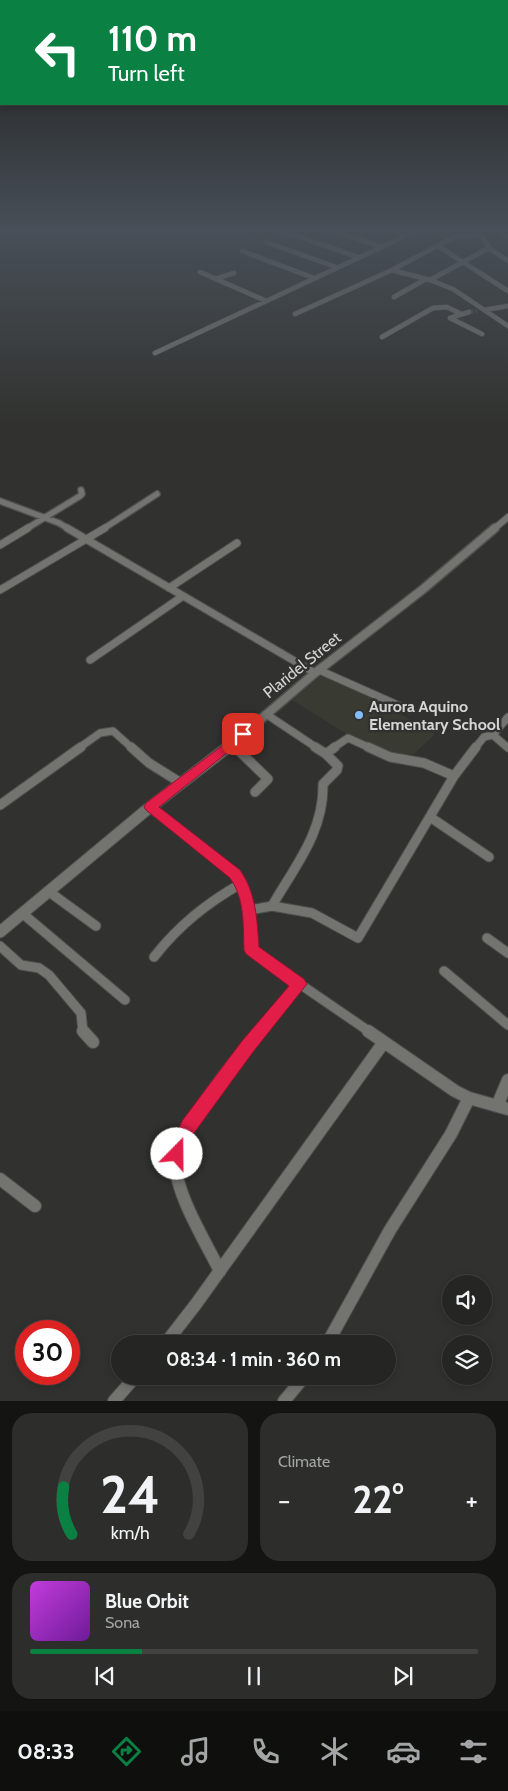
<!DOCTYPE html>
<html lang="en">
<head>
<meta charset="utf-8">
<style>
	body { margin:0; font-family:Cabin,sans-serif; background:#2d2e2b; color:#f1f3f6; height:100vh; display:flex; flex-direction:column; font-size:19px; white-space:nowrap }
	* { box-sizing:border-box; margin:0 }
	p { font-size:16px; color:#a3a5a6 }
	.icon { flex:none; width:28px; height:28px; fill:none; stroke:currentColor; stroke-width:2; stroke-linecap:round; stroke-linejoin:round }
	.map { position:relative; height:1401px; overflow:hidden }
	.drawer { display:flex; flex-direction:column; gap:12px; padding:12px; background:#141513; flex:1 }
	.drawer>* { flex:none }
	.guide { position:absolute; left:0px; top:0px; width:509px; height:105px; box-shadow:0 2px 8px #0003,0 0 0 1px #424341; background:#0b8043; color:#fff; overflow:hidden }
	.controls { position:absolute; left:442px; top:1275px; display:grid; gap:10px }
	.controls a { display:grid; place-items:center; width:50px; height:50px; border-radius:50%; background:#252623; box-shadow:0 2px 8px #0003,0 0 0 1px #424341; font-size:25px }
	.speed { position:absolute; left:15px; top:1320px; display:flex; gap:10px; font-size:25px; font-weight:700; text-align:center }
	.speed>* { display:grid; place-content:center; width:65px; height:65px; border-radius:50%; background:#252623; box-shadow:0 2px 8px #0003,0 0 0 1px #424341; line-height:1 }
	.speed .limit { border:8px solid #d22; background:#fff; color:#111 }
	.pin { position:absolute; display:grid; place-items:center; width:42px; height:42px; color:#fff; margin:-21px; border-radius:10px; box-shadow:0 2px 8px #0006 }
	.me { position:absolute; width:55px; margin:-28px; rotate:22deg; stroke-linejoin:round; filter:drop-shadow(0 0 4px #0008) }
	.turn { display:flex; align-items:center; gap:18px; height:105px; padding:0 25px; font-size:22px }
	.turn .icon { width:65px; height:65px; stroke-width:2.5 }
	.turn b { display:block; font-size:35px; line-height:42px }
	.big { font-size:38px; font-weight:800; line-height:1.1 }
	.drawer .card { flex:1; display:flex; flex-direction:column; justify-content:center; gap:8px; min-width:0; padding:0 18px; border-radius:20px; background:#2d2e2b }
	.drawer .dial { align-items:center; gap:0 }
	.dial svg { height:130px; overflow:visible; fill:none; stroke:#424341; stroke-width:7; stroke-linecap:round; text-anchor:middle }
	.dial text { fill:#f1f3f6; stroke:none }
	.song { display:flex; align-items:center; gap:15px }
	.cover { width:60px; height:60px; border-radius:8px; background:linear-gradient(135deg,hsl(290 70% 55%),hsl(280 70% 35%)) }
	.played { height:5px; border-radius:2px; background:linear-gradient(90deg,#0b8043 25%,#424341 25%) }
	.keys { display:flex; justify-content:space-around; direction:ltr }
	.heat { display:flex; justify-content:space-between; align-items:center; font-size:28px; direction:ltr }
	.drawer .tiles { flex:1; display:grid; gap:12px; grid-template-columns:1fr 1fr }
	.card:last-child { grid-column:span 2 }
	.trip { position:absolute; left:111px; top:1335px; width:285px; height:50px; border-radius:25px; background:#252623; box-shadow:0 2px 8px #0003,0 0 0 1px #424341; font-weight:800; line-height:50px; text-align:center }
	.dock { display:flex; height:80px; justify-content:space-around; align-items:center; background:#0f0f0e; color:#a3a5a6 }
	.dock .icon { width:35px; height:35px }
	.dock .on { color:#0b8043 }
	.dock b { font-size:22px; color:#f1f3f6 }
	.map>svg:first-child { display:block }
	.built { fill:#393b32 }
	.lines { fill:none; stroke-linecap:round; stroke-linejoin:round }
	.river { fill:#6b7c21; fill-rule:evenodd }
	.minor-tunnel { stroke:#4a4b48; stroke-width:4.5; stroke-dasharray:4.5 2; stroke-linecap:butt }
	.minor-far4-casing { stroke:#4e4f4c; stroke-width:5.5 }
	.minor-far3-casing { stroke:#4e4f4c; stroke-width:8 }
	.minor-far2-casing { stroke:#4e4f4c; stroke-width:9 }
	.minor-far1-casing { stroke:#4e4f4c; stroke-width:11 }
	.minor-casing { stroke:#4e4f4c; stroke-width:14 }
	.tertiary-far2-casing { stroke:#4e4f4c; stroke-width:8 }
	.tertiary-far1-casing { stroke:#4e4f4c; stroke-width:11 }
	.tertiary-casing { stroke:#4e4f4c; stroke-width:13 }
	.minor-far4 { stroke:#737470; stroke-width:4.5 }
	.minor-far3 { stroke:#737470; stroke-width:5.5 }
	.minor-far2 { stroke:#737470; stroke-width:7 }
	.minor-far1 { stroke:#737470; stroke-width:9 }
	.minor { stroke:#737470; stroke-width:12 }
	.tertiary-far2 { stroke:#737470; stroke-width:6 }
	.tertiary-far1 { stroke:#737470; stroke-width:8 }
	.tertiary { stroke:#737470; stroke-width:11 }
	.route { fill:#e11d48; stroke:#92132f }
	.poi-dot { fill:#82bcfa; stroke:#31322f; stroke-width:2 }
	.labels { text-anchor:middle; dominant-baseline:central; stroke-width:5; stroke-linejoin:round; paint-order:stroke }
	.street-label { font-size:16px; fill:#d5d6d4; stroke:#31322f }
	.poi-label { font-size:16px; font-weight:bold; fill:#d5d6d4; stroke:#31322f; text-anchor:start }
</style>
</head>
<body>
<div class="map">
<svg width="508" height="1401" viewBox="0 0 508 1401">
	<rect width="100%" height="100%" fill="#31322f"/>
	<!-- built -->
	<path class="built" d="M 327,671 L 435,734 L 414,754 L 392,754 L 355,739 L 292,700 Z"/>
	<g class="lines">
		<!-- river -->
		<path class="river" d="M 497,230 L 506,230 L 508,232 L 508,240 Z"/>
		<!-- minor-tunnel -->
		<path class="minor-tunnel" d="M 469,312 L 477,311"/>
		<!-- minor-far4 casing -->
		<g class="minor-far4-casing">
			<path id="minor-far4" d="M 280,230 L 358,257
				M 331,230 L 382,247
				M 389,230 L 406,235
				M 478,230 L 489,248 L 508,261
				M 266,242 L 336,267
				M 438,246 L 508,291
				M 242,251 L 314,278
				M 392,270 L 430,280 L 453,289 L 508,326
				M 200,272 L 264,300
				M 215,279 L 234,273
				M 430,280 L 489,248
				M 394,297 L 426,279
				M 484,310 L 508,306
				M 469,312 L 450,318 L 482,334
				M 295,314 L 392,270 L 454,237 L 481,235
				M 382,337 L 433,308 L 447,307 L 461,314
				M 155,353 L 418,230"/>
		</g>
		<!-- minor-far3 casing -->
		<g class="minor-far3-casing">
			<path id="minor-far3" d="M 0,501 L 59,523 L 69,529
				M 26,529 L 80,496 L 82,494 L 81,490
				M 103,529 L 157,494"/>
		</g>
		<!-- minor-far2 casing -->
		<g class="minor-far2-casing">
			<path id="minor-far2" d="M 67,528 L 315,673
				M 0,545 L 28,528
				M 169,588 L 237,543
				M 0,590 L 105,528
				M 90,660 L 183,596
				M 319,670 L 409,710
				M 266,714 L 317,748
				M 493,735 L 508,717
				M 232,744 L 236,748
				M 79,748 L 100,733 L 113,731 L 132,748
				M 333,748 L 348,738 L 370,748
				M 475,748 L 484,737 L 493,735 L 508,748"/>
		</g>
		<!-- minor-far1 casing -->
		<g class="minor-far1-casing">
			<path id="minor-far1" d="M 131,747 L 149,763 L 181,783
				M 235,747 L 268,779 L 255,792
				M 315,747 L 326,754 L 335,747
				M 368,747 L 390,757 L 424,763 L 454,776
				M 326,754 L 338,766 L 337,770 L 323,784 C 324,832 295,866 272,906 L 312,913 L 358,938 L 454,776 L 476,747
				M 0,805 L 81,747
				M 150,807 L 235,874 L 246,900 L 253,952 L 370,1032
				M 430,817 L 489,857
				M 48,891 L 96,926
				M 250,910 L 272,906
				M 22,913 L 125,1000
				M 487,938 L 508,953
				M 0,946 L 21,965 L 39,968 L 49,975 L 81,1013 L 83,1032
				M 154,957 C 179,925 207,903 242,883
				M 444,971 L 508,1025
				M 259,1032 L 299,984"/>
		</g>
		<!-- minor casing -->
		<g class="minor-casing">
			<path id="minor" d="M 83,1031 L 93,1042
				M 368,1031 L 455,1091 L 469,1098 L 508,1109
				M 497,1106 L 508,1080
				M 0,1179 L 35,1206
				M 220,1271 C 207,1245 176,1194 176,1166 C 177,1129 236,1060 260,1031
				M 165,1344 L 196,1304 L 384,1042
				M 327,1344 L 390,1230 L 451,1134 L 469,1098
				M 114,1401 L 136,1376
				M 284,1401 L 305,1376"/>
		</g>
		<!-- tertiary-far2 casing -->
		<g class="tertiary-far2-casing">
			<path id="tertiary-far2" d="M 494,529 L 508,517"/>
		</g>
		<!-- tertiary-far1 casing -->
		<g class="tertiary-far1-casing">
			<path id="tertiary-far1" d="M 227,748 L 315,673 L 422,590 L 495,528"/>
		</g>
		<!-- tertiary casing -->
		<g class="tertiary-casing">
			<path id="tertiary" d="M 0,932 L 144,812 L 228,747"/>
		</g>
		<!-- minor-far4 -->
		<use href="#minor-far4" class="minor-far4"/>
		<!-- minor-far3 -->
		<use href="#minor-far3" class="minor-far3"/>
		<!-- minor-far2 -->
		<use href="#minor-far2" class="minor-far2"/>
		<!-- minor-far1 -->
		<use href="#minor-far1" class="minor-far1"/>
		<!-- minor -->
		<use href="#minor" class="minor"/>
		<!-- tertiary-far2 -->
		<use href="#tertiary-far2" class="tertiary-far2"/>
		<!-- tertiary-far1 -->
		<use href="#tertiary-far1" class="tertiary-far1"/>
		<!-- tertiary -->
		<use href="#tertiary" class="tertiary"/>
	</g>
	<!-- sky -->
	<linearGradient id="sky" x2="0" y2="1"><stop stop-color="#1b1c1a"/><stop offset="0.54" stop-color="#484f58"/><stop offset="1" stop-color="#484f58" stop-opacity="0"/></linearGradient>
	<rect width="508" height="426" fill="url(#sky)"/>
	<!-- route -->
	<path class="route" d="M 243,730 L 249,734 L 247,737 L 159,807 L 240,870 C 256,893 257,919 259,947 L 304,979 L 307,984 L 253,1052 L 194,1133 L 183,1161 L 177,1163 L 171,1161 L 168,1154 L 182,1121 L 242,1041 L 289,986 L 246,954 L 244,950 C 243,925 245,899 230,878 L 146,810 L 144,807 L 146,803 Z"/>
	<!-- markers -->
	<circle class="poi-dot" cx="359" cy="715" r="5"/>
	<g class="labels">
		<!-- street labels -->
		<g class="street-label">
			<text transform="translate(302 665) rotate(-39)">Plaridel Street</text>
		</g>
		<!-- poi labels -->
		<g class="poi-label">
			<text x="369" y="706">Aurora Aquino<tspan x="369" dy="18">Elementary School</tspan></text>
		</g>
	</g>
</svg>
<div class="controls">
<a><svg class="icon" aria-label="sound" viewBox="0 0 24 24"><path d="M4 9h4l5-4v14l-5-4H4zM17 9q2 3 0 6"/></svg></a>
<a><svg class="icon" aria-label="layers" viewBox="0 0 24 24"><path d="M12 4l9 5-9 5-9-5zM3 14l9 5 9-5"/></svg></a>
</div>
<div class="speed"><div class="limit">30</div></div>
<div class="pin" style="left:243px;top:734px;background:#d93025"><svg class="icon" aria-label="arrive" viewBox="0 0 24 24"><path d="M6 21V4h12l-3 4 3 4H6"/></svg></div>
<svg class="me" style="left:177px;top:1154px" viewBox="-20 -20 40 40"><circle r="19" fill="#fff"/><path d="M0-13L10 11 0 6-10 11z" fill="#e11d48"/></svg>
<div class="trip">08:34 · 1 min · 360 m</div>
<div class="guide">
<div class="turn"><svg class="icon" aria-label="left" viewBox="0 0 24 24"><path d="M17 20v-9H6M10 6l-5 5 5 5"/></svg><div><b>110 m</b>Turn left</div></div>
</div>
</div>
<section class="drawer">
<div class="tiles">
<div class="card dial"><svg viewBox="0 0 100 80">
<path d="M14 69A42 42 0 1 1 86 69"/>
<path d="M14 69A42 42 0 0 1 9 40" stroke="#0b8043"/>
<text x="50" y="56" font-size="32" font-weight="700">24</text>
<text x="50" y="72" font-size="11">km/h</text>
</svg></div>
<div class="card"><p>Climate</p>
<div class="heat"><a>−</a><b class="big">22°</b><a>+</a></div>
</div>
<div class="card">
<div class="song"><i class="cover"></i><div><b>Blue Orbit</b><p>Sona</p></div></div>
<div class="played"></div>
<div class="keys"><svg class="icon" aria-label="previous" viewBox="0 0 24 24"><path d="M18 5L8 12l10 7zM5 5v14"/></svg><svg class="icon" aria-label="pause" viewBox="0 0 24 24"><path d="M8 5v14M16 5v14"/></svg><svg class="icon" aria-label="next" viewBox="0 0 24 24"><path d="M6 5l10 7-10 7zM19 5v14"/></svg></div>
</div>
</div>
</section>
<nav class="dock">
<b>08:33</b>
<svg class="icon on" aria-label="directions" viewBox="0 0 24 24"><path d="M12 3l9 9-9 9-9-9zM9 14v-3h6M13 9l2 2-2 2"/></svg>
<svg class="icon" aria-label="music" viewBox="0 0 24 24"><path d="M9 18V5l10-2v13"/><circle cx="6" cy="18" r="3"/><circle cx="16" cy="16" r="3"/></svg>
<svg class="icon" aria-label="phone" viewBox="0 0 24 24"><path d="M5 4h4l2 5-3 2q2 4 5 5l2-3 5 2v4C11 20 4 13 5 4z"/></svg>
<svg class="icon" aria-label="climate" viewBox="0 0 24 24"><path d="M12 3v18M4 7l16 10M4 17L20 7"/></svg>
<svg class="icon" aria-label="car" viewBox="0 0 24 24"><path d="M5 17H2v-5l4-1 3-4h7l3 4 3 1v5h-3M9 17h6M6 11h13"/><circle cx="7" cy="17" r="2"/><circle cx="17" cy="17" r="2"/></svg>
<svg class="icon" aria-label="filters" viewBox="0 0 24 24"><path d="M4 7h16M4 17h16"/><circle cx="9" cy="7" r="2"/><circle cx="15" cy="17" r="2"/></svg>
</nav>
</body>
</html>
